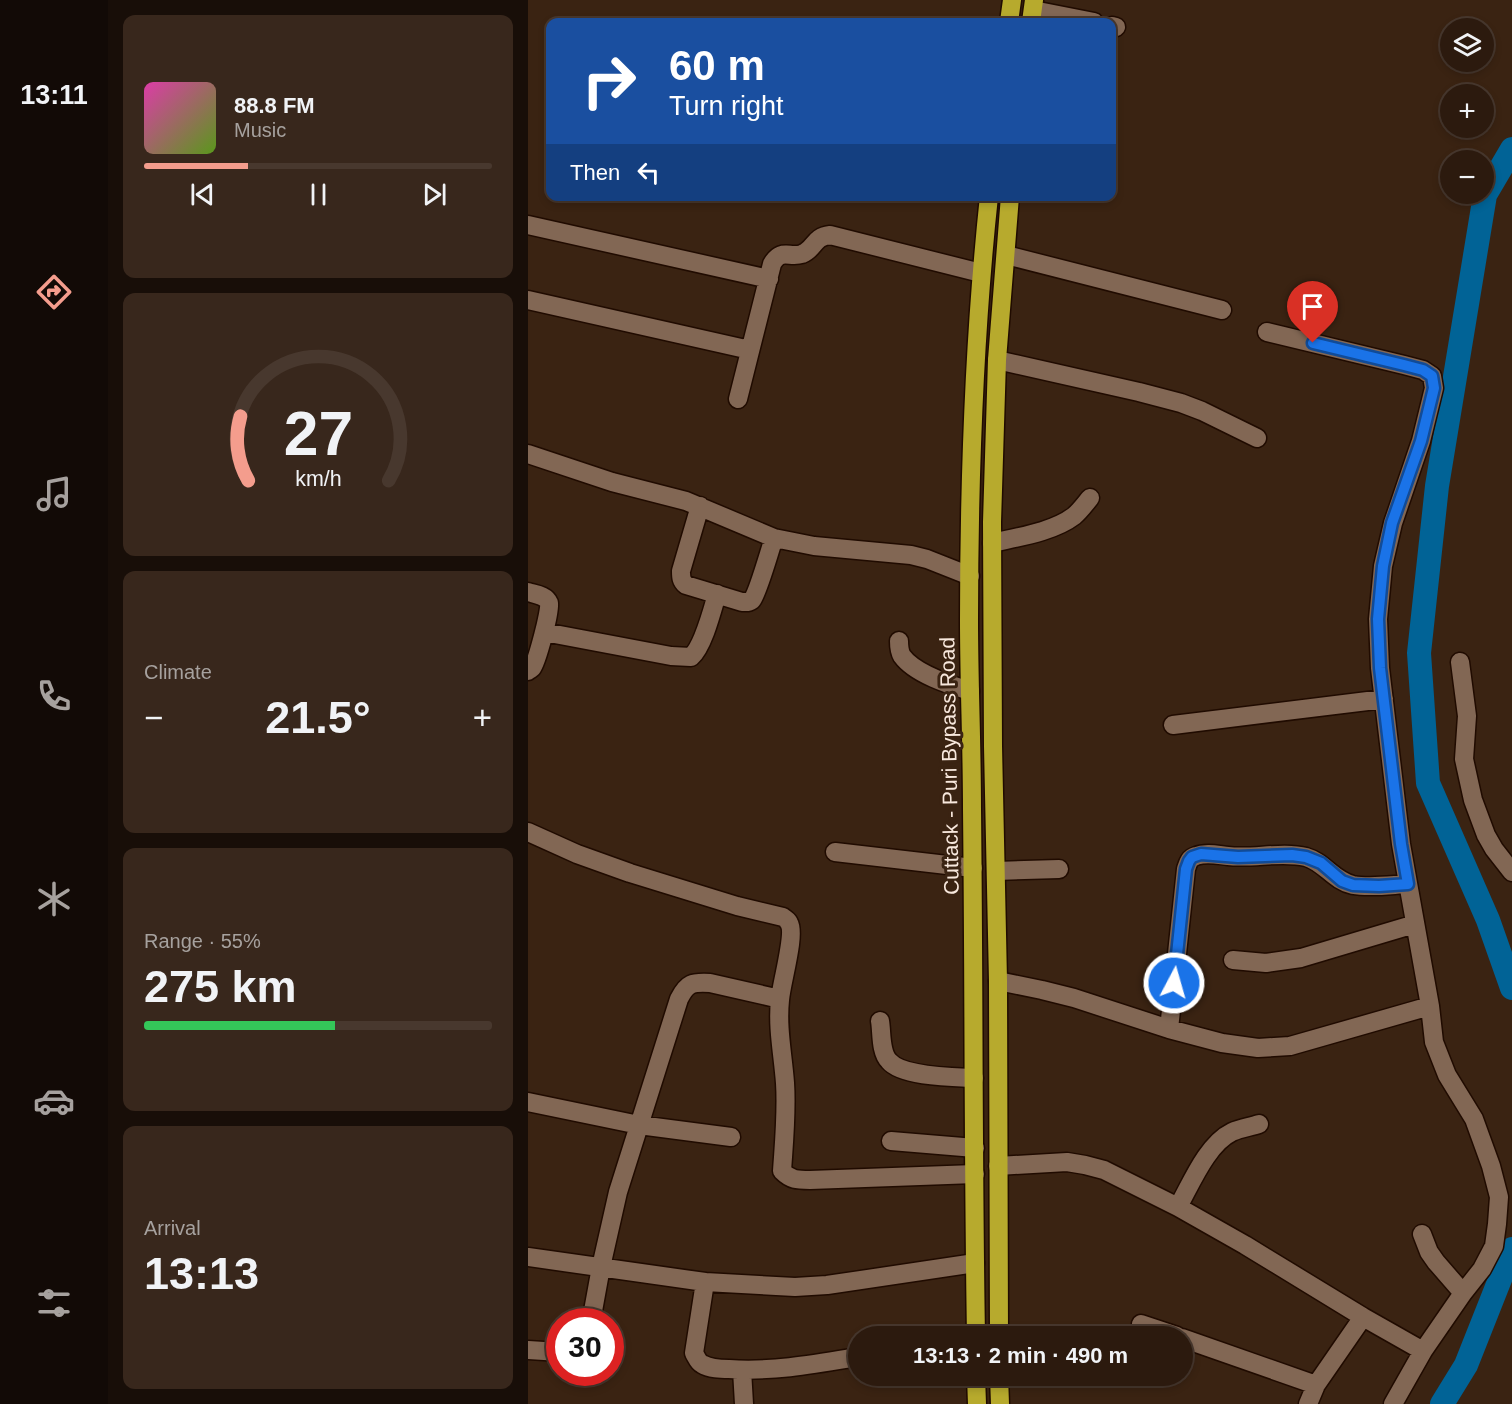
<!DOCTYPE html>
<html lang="en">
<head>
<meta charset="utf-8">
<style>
	body { margin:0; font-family:Helvetica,sans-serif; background:#38271c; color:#f1f3f6; height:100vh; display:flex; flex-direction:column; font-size:22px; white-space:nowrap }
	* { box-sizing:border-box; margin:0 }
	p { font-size:20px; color:#a6a19e }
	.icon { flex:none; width:33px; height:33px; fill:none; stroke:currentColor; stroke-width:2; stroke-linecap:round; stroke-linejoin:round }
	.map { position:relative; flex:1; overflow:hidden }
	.sheet { display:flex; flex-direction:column; gap:15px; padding:15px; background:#180e08; width:420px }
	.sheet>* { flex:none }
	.top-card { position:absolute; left:18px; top:18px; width:570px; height:183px; border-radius:12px; box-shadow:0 3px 9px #0003,0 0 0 2px #48382e; background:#1a4fa0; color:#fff; overflow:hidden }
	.buttons { position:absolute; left:912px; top:18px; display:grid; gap:12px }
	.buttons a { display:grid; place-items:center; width:54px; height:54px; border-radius:50%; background:#2c1a0e; box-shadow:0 3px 9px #0003,0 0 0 2px #48382e; font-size:30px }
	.speed { position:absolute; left:18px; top:1308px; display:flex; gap:12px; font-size:30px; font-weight:700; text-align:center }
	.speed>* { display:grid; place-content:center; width:78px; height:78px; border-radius:50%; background:#2c1a0e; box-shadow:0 3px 9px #0003,0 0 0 2px #48382e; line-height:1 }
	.speed .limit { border:9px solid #d22; background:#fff; color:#111 }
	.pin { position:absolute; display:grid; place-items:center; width:51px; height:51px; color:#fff; margin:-62px -26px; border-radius:50% 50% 50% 0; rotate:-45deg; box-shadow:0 0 6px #0007 }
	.pin .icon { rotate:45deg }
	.me { position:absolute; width:66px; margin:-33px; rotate:6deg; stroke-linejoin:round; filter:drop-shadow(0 0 4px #0008) }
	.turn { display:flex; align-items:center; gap:21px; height:126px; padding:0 24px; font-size:27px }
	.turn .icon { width:78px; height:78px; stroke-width:2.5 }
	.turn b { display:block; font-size:42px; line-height:51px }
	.then { display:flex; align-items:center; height:57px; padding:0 24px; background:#0003; gap:12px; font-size:22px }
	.big { font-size:45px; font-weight:800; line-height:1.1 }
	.sheet .widget { flex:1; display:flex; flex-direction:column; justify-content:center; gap:9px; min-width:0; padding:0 21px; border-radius:12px; background:#38271c }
	.sheet .dial { align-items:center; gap:0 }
	.dial svg { height:156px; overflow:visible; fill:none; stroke:#48382e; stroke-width:7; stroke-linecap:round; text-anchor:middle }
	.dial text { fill:#f1f3f6; stroke:none }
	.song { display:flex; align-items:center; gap:18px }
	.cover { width:72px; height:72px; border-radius:9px; background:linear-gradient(135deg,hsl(320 70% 55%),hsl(90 70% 35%)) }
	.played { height:6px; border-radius:3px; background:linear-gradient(90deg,#f49d8d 30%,#48382e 30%) }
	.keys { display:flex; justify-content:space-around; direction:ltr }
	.heat { display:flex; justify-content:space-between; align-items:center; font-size:33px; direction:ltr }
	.charge { height:9px; border-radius:4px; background:linear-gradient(90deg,#34c759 55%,#48382e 0) }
	.trip { position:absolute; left:320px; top:1326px; width:345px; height:60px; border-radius:30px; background:#2c1a0e; box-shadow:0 3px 9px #0003,0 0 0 2px #48382e; font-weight:800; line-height:60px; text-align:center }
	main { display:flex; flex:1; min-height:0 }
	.tabs { display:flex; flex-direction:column; width:108px; justify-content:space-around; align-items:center; background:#120a06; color:#a6a19e }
	.tabs .icon { width:42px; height:42px }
	.tabs .selected { color:#f49d8d }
	.tabs b { font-size:27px; color:#f1f3f6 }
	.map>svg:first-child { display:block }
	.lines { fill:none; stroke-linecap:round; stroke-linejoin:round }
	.river { stroke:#016396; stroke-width:24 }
	.minor-casing { stroke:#200b00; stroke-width:21 }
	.highway-casing { stroke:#200b00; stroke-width:21 }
	.minor { stroke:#826754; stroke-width:18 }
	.highway { stroke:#b7aa2d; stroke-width:18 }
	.route-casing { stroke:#114b97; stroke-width:15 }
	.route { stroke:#1a73e8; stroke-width:10 }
	.labels { text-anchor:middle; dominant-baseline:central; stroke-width:6; stroke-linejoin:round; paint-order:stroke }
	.street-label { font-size:21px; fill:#f8e8dd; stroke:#3a2312 }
</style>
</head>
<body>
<main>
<nav class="tabs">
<b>13:11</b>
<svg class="icon selected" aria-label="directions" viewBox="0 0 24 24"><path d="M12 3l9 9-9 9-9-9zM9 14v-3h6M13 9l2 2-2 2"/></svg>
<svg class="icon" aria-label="music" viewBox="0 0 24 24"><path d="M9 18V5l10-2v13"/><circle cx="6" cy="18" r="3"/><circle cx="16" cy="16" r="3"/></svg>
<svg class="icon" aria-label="phone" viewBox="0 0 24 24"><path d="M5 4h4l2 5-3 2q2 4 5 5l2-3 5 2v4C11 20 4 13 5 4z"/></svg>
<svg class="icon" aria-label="climate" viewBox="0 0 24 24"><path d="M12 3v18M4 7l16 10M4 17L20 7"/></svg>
<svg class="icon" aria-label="car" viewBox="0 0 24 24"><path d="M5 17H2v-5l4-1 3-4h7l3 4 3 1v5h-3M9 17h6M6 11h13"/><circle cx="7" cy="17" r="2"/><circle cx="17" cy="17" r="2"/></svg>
<svg class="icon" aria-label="filters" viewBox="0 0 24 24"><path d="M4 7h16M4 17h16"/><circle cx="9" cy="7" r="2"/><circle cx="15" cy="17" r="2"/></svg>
</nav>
<section class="sheet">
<div class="widget">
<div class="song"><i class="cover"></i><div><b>88.8 FM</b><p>Music</p></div></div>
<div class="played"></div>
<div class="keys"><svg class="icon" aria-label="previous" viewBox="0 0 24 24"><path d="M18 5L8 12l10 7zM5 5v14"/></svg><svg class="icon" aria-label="pause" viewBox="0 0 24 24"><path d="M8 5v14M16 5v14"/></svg><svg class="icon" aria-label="next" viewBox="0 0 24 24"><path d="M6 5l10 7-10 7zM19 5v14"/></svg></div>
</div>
<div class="widget dial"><svg viewBox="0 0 100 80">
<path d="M14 69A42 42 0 1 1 86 69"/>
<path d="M14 69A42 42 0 0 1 10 36" stroke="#f49d8d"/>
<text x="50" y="56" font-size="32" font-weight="700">27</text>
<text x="50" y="72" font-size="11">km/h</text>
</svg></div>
<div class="widget"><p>Climate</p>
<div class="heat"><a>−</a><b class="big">21.5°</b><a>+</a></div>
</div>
<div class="widget"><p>Range · 55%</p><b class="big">275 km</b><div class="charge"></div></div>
<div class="widget"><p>Arrival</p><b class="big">13:13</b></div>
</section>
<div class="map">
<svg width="984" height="1404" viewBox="0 0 984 1404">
	<rect width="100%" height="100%" fill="#3a2312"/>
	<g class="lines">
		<!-- river -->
		<path class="river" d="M 984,149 L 957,195 L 909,486 L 891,653 L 900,783 L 960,920 L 984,988
			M 914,1404 L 938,1365 L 984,1249"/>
		<!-- minor casing -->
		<g class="minor-casing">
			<path id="minor" d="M 505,10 L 566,22
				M 584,26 L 588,27
				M 0,225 L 241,279
				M 478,255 L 694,310
				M 0,300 L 222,350
				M 739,332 L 876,365 L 895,370 L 904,376 L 906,388 L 893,441 L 865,523 L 855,566 L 850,619 L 852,668 L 873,844 L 902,1006 L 906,1042 L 919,1075 L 946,1119 L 963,1166 L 971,1197 L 969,1224 L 966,1246 L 954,1269 L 935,1293 L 895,1351 L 865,1404
				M 469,360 L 611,392 L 653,403 L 674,411 L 729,438
				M 210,399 L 244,264 C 253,248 261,258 274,254 C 287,249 285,237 302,235 L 453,273
				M 0,454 L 84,482 L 158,501 L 246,538 L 286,546 L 383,555 L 399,559 L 442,576
				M 172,506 L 153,571 C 153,577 153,581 158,585 L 214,602 C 218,602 220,603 224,600 C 230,593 242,549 246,538
				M 464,543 C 490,537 525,532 546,516 C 552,511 557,504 562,498
				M 0,592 C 6,594 18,595 21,603 C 23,609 9,662 4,668 C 3,669 1,670 0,671
				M 16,632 L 143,656 L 163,657 C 175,647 184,611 189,594
				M 371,641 C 371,646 371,651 374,656 C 387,674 422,685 442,691
				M 932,662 L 939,716 L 936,759 L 945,800 L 958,835 L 966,849 L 984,872
				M 645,725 L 856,699
				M 0,832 L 49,854 L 102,873 L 209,906 L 255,917 C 257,919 260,920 261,923 C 268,934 253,984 252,1000 C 249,1028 255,1055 257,1083 C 259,1112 256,1142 254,1171 C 263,1180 269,1180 282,1180 L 447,1174
				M 307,852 L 445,868
				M 468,871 L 531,869
				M 705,960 L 738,963 L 773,958 L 887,924
				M 470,981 L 514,990 L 546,998 L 641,1029 L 694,1043 L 730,1048 L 762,1046 L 902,1006
				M 352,1021 C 354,1032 352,1052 361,1061 C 374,1077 426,1077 446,1078
				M 641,1029 L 658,869 C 660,863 661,858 668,856 C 678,852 690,855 700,856 C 725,859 754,851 778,857 C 796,862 806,881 825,885 C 842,888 862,885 880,884
				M 0,1102 L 111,1125 L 203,1137
				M 363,1141 L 447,1148
				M 470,1166 L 539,1162 L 557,1165 L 576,1170 L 650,1207 L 717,1245 L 835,1317 L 895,1351
				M 650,1207 C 663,1184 679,1144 704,1132 C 712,1128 722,1127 731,1124
				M 894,1234 L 901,1252 L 908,1262 L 935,1293
				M 0,1257 L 177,1282 L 267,1287 L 299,1285 L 447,1263
				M 177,1282 L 166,1353 C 169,1358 170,1362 174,1364 C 182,1369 193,1369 201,1369 C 245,1372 288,1364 330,1357
				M 63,1322 L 73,1267 L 90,1192 L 151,999 C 159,983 164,982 182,983 L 252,999
				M 613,1324 L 649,1336
				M 654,1338 L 788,1385
				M 0,1350 L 32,1352
				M 214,1370 L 216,1404
				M 780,1404 L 788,1385 L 835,1317"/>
		</g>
		<!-- highway casing -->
		<g class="highway-casing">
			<path id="highway" d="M 481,22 L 484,0
				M 503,22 L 506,0
				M 448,1336 C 445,1161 446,985 444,809 C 444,746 441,683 441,620 C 441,478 446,337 461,196
				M 471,1336 L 470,981 L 465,746 L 464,522 L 469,360 L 482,196
				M 448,1376 L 449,1404
				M 471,1376 L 472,1404"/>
		</g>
		<!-- minor -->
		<use href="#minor" class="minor"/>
		<!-- highway -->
		<use href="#highway" class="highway"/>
	</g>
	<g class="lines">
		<!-- route casing -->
		<g class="route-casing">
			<path id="route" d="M 646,983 L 658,869 L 661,861 L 664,857 L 673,854 L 710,857 L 764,855 L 778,857 L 793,863 L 814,881 L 825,885 L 851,886 L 880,884 L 873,844 L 852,668 L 850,619 L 855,566 L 864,523 L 893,441 L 906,388 L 904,376 L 895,370 L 876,365 L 785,343"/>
		</g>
		<!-- route -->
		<use href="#route" class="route"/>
	</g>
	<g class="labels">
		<!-- street labels -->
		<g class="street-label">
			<text transform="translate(421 766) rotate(-91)">Cuttack - Puri Bypass Road</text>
		</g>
	</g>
</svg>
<div class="buttons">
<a><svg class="icon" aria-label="layers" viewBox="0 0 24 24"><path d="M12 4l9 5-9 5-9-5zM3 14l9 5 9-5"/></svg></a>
<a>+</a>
<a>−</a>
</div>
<div class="speed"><div class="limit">30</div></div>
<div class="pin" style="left:785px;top:343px;background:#d93025"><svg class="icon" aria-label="arrive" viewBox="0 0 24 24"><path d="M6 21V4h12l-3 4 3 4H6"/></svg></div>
<svg class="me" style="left:646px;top:983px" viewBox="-20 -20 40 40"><circle r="17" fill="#1a73e8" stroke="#fff" stroke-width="3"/><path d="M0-11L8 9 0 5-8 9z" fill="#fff"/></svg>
<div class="trip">13:13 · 2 min · 490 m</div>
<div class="top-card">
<div class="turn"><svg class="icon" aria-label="right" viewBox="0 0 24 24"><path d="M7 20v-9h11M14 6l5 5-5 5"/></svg><div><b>60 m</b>Turn right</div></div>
<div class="then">Then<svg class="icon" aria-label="left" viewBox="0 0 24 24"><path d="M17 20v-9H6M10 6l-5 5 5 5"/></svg></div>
</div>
</div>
</main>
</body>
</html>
